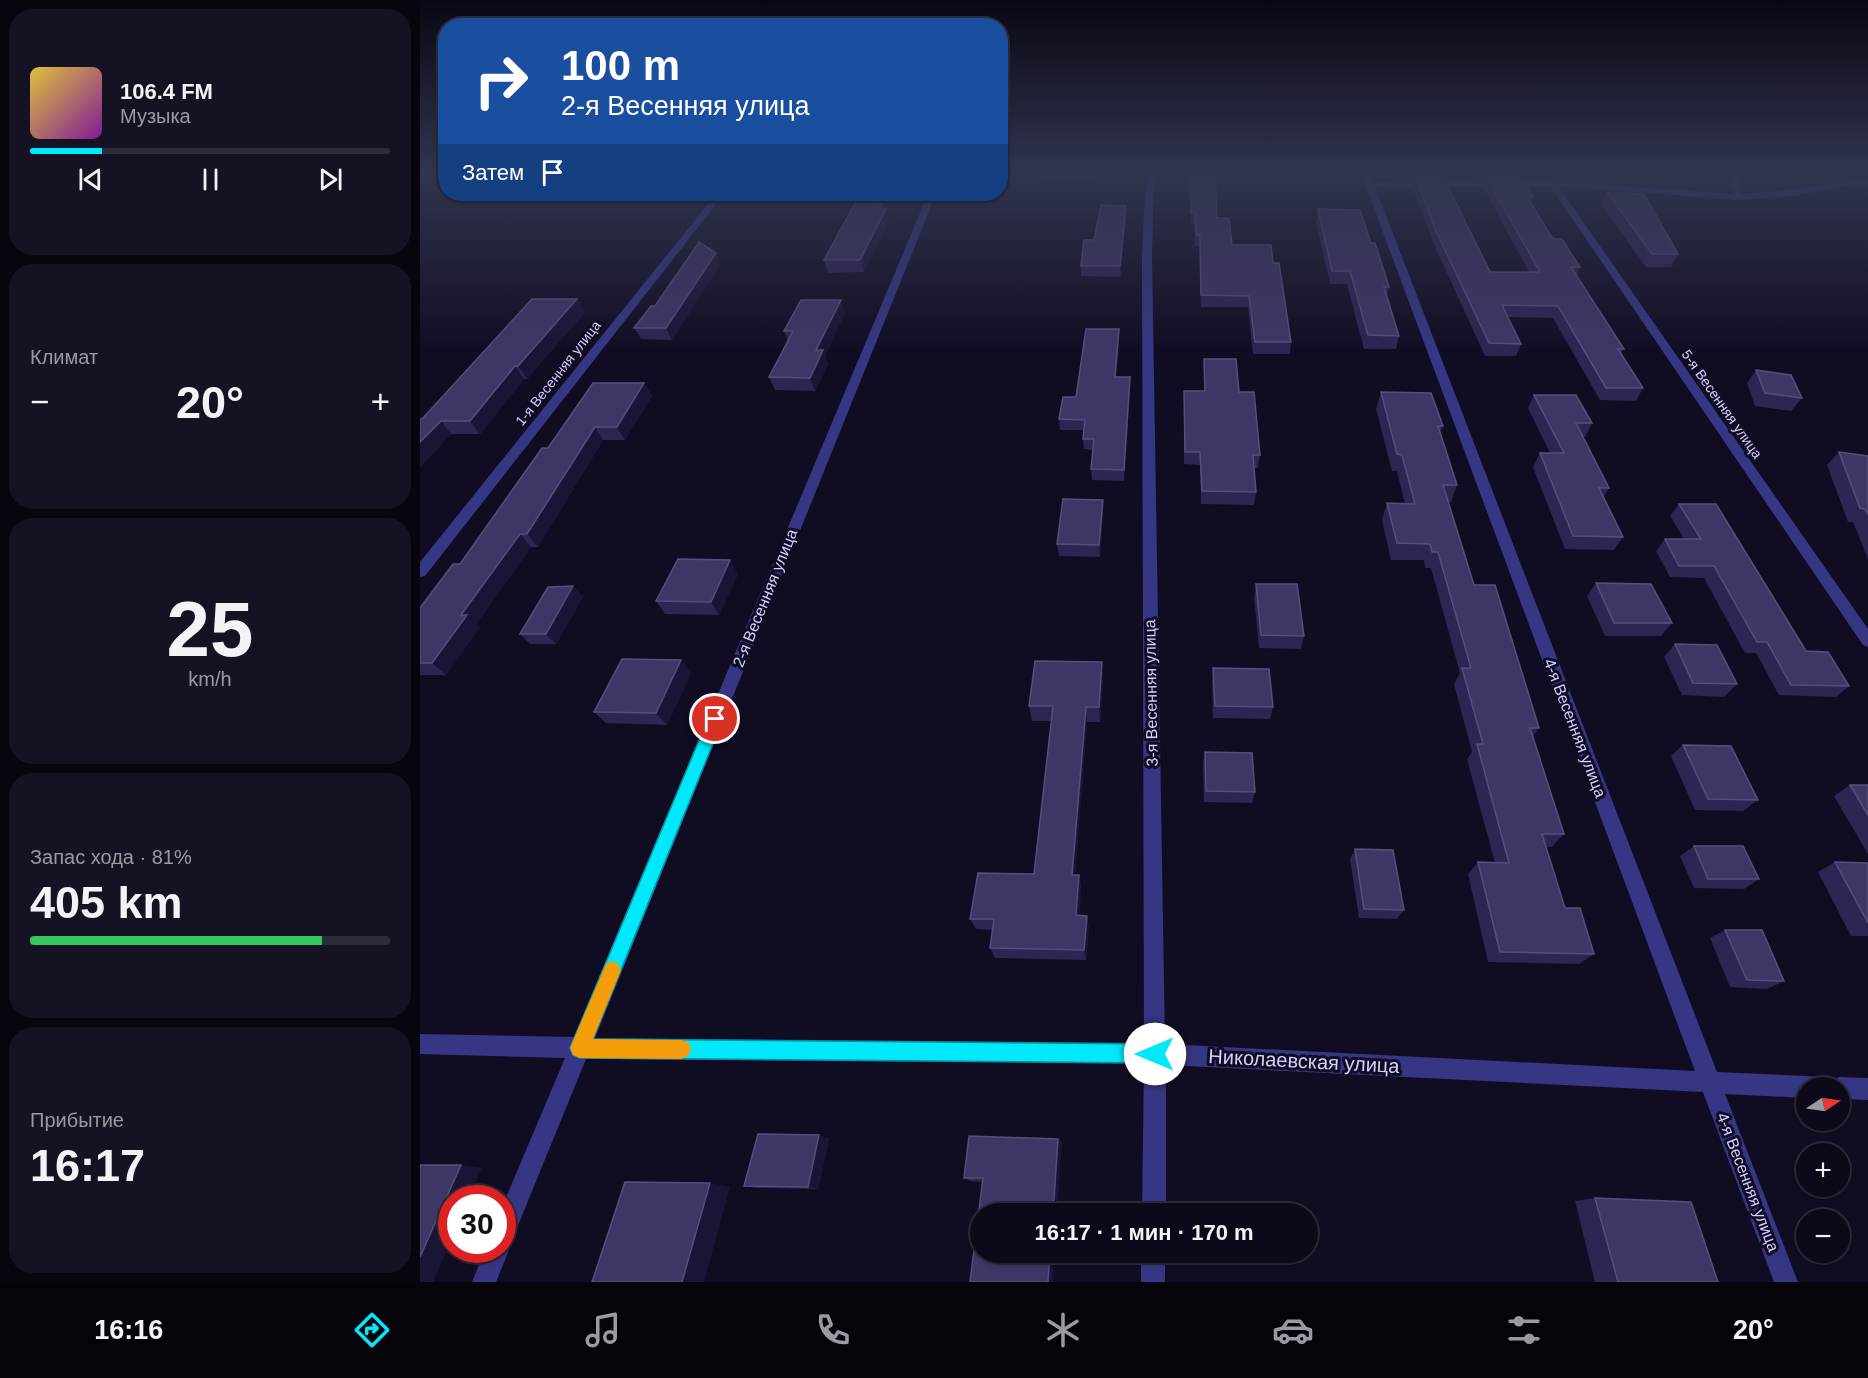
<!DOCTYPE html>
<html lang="ru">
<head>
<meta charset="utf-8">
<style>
	body { margin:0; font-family:Arial,sans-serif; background:#151323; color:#f1f3f6; height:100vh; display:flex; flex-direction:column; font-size:22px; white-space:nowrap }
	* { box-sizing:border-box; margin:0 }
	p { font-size:20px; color:#9a9aa2 }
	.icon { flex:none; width:33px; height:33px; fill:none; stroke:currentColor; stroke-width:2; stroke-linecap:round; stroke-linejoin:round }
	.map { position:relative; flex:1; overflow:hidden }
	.details { display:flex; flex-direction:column; gap:9px; padding:9px; background:#07060e; width:420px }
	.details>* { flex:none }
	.top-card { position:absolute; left:18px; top:18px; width:570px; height:183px; border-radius:24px; box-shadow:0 2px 4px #0004,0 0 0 2px #2c2b39; background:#1a4fa0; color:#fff; overflow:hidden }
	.needle { width:39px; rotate:77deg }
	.tools { position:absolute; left:1376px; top:1077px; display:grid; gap:12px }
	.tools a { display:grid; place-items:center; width:54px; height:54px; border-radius:50%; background:#0c0a1a; box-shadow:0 2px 4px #0004,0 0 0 2px #2c2b39; font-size:30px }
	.speed { position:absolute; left:18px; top:1185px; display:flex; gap:12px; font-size:30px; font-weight:700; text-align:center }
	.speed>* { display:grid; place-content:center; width:78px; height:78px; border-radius:50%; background:#0c0a1a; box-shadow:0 2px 4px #0004,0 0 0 2px #2c2b39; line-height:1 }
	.speed .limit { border:9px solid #d22; background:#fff; color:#111 }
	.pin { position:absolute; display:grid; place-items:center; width:51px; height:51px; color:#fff; margin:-26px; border:3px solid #fff; border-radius:50%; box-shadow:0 2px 6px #0007 }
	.me { position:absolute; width:66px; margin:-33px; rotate:270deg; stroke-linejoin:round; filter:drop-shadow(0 0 4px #0008) }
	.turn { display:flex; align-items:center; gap:21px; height:126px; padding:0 24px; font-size:27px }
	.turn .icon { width:78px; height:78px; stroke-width:2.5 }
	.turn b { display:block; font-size:42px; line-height:51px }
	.then { display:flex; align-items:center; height:57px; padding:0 24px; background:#0003; gap:12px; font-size:22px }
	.big { font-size:45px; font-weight:700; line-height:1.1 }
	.details .card { flex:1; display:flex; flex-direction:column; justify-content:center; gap:9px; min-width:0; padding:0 21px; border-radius:24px; background:#151323 }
	.details .dial { align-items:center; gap:0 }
	.dial b { font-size:78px; line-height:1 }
	.song { display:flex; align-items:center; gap:18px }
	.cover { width:72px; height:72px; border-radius:9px; background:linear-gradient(135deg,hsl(50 70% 55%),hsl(290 70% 35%)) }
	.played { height:6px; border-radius:3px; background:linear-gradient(90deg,#00e8fa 20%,#2c2b39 20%) }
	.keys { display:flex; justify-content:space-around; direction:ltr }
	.heat { display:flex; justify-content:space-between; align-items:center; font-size:33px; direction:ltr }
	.charge { height:9px; border-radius:4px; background:linear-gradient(90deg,#34c759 81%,#2c2b39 0) }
	.trip { position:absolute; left:550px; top:1203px; width:348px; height:60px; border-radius:30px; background:#0c0a1a; box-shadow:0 2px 4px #0004,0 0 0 2px #2c2b39; font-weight:700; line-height:60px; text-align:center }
	.tabs { display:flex; height:96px; justify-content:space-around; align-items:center; background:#05040a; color:#9a9aa2 }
	.tabs .icon { width:42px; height:42px }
	.tabs .active { color:#00e8fa }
	.tabs b { font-size:27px; color:#f1f3f6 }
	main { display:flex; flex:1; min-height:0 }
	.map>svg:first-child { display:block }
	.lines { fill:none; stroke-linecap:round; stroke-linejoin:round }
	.minor { fill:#373684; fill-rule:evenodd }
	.wall { fill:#2d2552 }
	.shaded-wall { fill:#1a1437 }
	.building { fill:#3e3765; stroke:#564f7d; stroke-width:1.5 }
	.route { fill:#00e8fa; stroke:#0097a2; stroke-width:1.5 }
	.slow { fill:#f59e0b }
	.labels { text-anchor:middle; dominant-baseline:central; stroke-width:6; stroke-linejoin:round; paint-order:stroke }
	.far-street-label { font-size:14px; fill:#d3cfff; stroke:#100d23 }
	.street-label { font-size:16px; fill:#d3cfff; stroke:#100d23 }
	.near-street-label { font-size:20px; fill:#d3cfff; stroke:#100d23 }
</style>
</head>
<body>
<main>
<section class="details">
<div class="card">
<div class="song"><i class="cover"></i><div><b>106.4 FM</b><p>Музыка</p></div></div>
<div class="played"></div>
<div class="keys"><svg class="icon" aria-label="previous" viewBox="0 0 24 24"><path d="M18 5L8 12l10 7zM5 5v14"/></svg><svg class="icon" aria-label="pause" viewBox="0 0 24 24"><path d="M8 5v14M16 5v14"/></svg><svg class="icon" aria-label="next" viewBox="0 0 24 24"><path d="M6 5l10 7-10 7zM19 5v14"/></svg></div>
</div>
<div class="card"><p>Климат</p>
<div class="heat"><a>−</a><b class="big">20°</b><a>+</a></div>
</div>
<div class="card dial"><b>25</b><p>km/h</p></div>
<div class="card"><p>Запас хода · 81%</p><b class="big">405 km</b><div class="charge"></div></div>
<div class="card"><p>Прибытие</p><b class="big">16:17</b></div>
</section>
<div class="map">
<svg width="1448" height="1282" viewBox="0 0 1448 1282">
	<rect width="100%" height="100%" fill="#100d23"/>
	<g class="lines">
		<!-- minor -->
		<path class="minor" d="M 726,173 L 734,173 L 732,256 L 745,1044 L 1275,1071 L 941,173 L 949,173 L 953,182 L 1115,180 L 1314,194 L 1308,173 L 1316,173 L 1322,194 L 1373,190 L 1425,181 L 1448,181 L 1448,185 L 1425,185 L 1373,196 L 1319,200 L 1138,186 L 1448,629 L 1448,647 L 1443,645 L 1130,186 L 955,187 L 1297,1072 L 1407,1077 L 1413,1080 L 1419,1077 L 1448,1078 L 1448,1100 L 1419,1099 L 1419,1088 L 1386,1088 L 1386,1098 L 1305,1094 L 1378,1282 L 1354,1282 L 1283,1092 L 746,1065 L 746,1214 L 722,1214 L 724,1064 L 166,1059 L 90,1245 L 88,1247 L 89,1250 L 76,1282 L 52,1282 L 65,1250 L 82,1250 L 82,1207 L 145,1058 L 0,1054 L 0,1034 L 154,1037 L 508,194 L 516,194 L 175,1038 L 724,1043 L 722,256 Z
			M 296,194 L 304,194 L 5,576 L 0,577 L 0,562 Z
			M 721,1252 L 745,1252 L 745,1282 L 721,1282 Z"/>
	</g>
	<!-- wall -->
	<path class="wall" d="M 611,173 L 677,173 L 676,180 L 611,179 Z
		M 764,173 L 795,173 L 797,218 L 812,245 L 853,263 L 871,342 L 870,354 L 833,354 L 828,307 L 781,307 L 779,246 L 775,246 L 775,224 L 771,224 L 770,177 L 765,177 Z
		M 987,173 L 1017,173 L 1016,178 L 1070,272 L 1109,272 L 1064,189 L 1067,178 L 1058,178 L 1056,173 L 1091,173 L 1089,177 L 1113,197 L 1111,203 L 1133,239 L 1160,267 L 1157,276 L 1204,349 L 1201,353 L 1223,388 L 1216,401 L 1180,400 L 1133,318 L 1088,317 L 1101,344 L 1096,356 L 1065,356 L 1013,242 L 993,189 L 996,179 L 990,179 Z
		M 1138,173 L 1165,173 L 1162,181 L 1141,180 Z
		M 1187,192 L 1258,254 L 1251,267 L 1226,267 L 1181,204 Z
		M 706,206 L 706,216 L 701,277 L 661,276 L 661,266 L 674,240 Z
		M 898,209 L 951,243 L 969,287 L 967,295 L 979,336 L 976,349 L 944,349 L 927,284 L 910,284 L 896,222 Z
		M 466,211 L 469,221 L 444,272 L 408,273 L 404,260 Z
		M 296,253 L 300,264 L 252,340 L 221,339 L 214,328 L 235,306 Z
		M 157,299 L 165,312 L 107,379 L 104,379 L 60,434 L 31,434 L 0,467 L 0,419 L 2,419 Z
		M 425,313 L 405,355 L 408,364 L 395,391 L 355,390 L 349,377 L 368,341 L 364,331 Z
		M 699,340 L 696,377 L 710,388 L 704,481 L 672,480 L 671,469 L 673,450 L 664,449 L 663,439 L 664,430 L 640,430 L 639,419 Z
		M 784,359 L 819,392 L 840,455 L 838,468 L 834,468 L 836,492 L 834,505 L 781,504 L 780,465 L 764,464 L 764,391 L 784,391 Z
		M 1336,370 L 1382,398 L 1371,411 L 1335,406 L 1327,383 Z
		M 224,383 L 232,396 L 205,440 L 183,440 L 118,547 L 111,547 L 56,624 L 60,627 L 26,675 L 0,675 L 0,608 L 40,564 L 128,448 Z
		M 961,392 L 1023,426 L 1020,433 L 1037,485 L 1031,502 L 1028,502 L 1054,585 L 1119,728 L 1113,736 L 1144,834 L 1132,847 L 1126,847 L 1145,908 L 1174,954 L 1159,964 L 1068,962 L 1048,874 L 1058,862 L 1075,863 L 1047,759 L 1052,752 L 1034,684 L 1040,673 L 1011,568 L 1005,568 L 1004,560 L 971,560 L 962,520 L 967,503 L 985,504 L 977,471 L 972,471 L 956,409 Z
		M 1114,395 L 1172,423 L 1165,437 L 1163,437 L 1189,488 L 1183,497 L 1203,537 L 1194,550 L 1145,549 L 1113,467 L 1120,453 L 1130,453 L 1108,408 Z
		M 1419,452 L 1448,456 L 1448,559 L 1433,522 L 1428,522 L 1407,465 Z
		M 1259,504 L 1386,651 L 1429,686 L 1416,697 L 1359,695 L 1336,653 L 1325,653 L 1284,578 L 1250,577 L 1236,551 L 1245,539 L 1264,539 L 1250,516 Z
		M 683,512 L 680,557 L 639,556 L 637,544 Z
		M 318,574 L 299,615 L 245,614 L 236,601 Z
		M 1176,583 L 1252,623 L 1241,636 L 1185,636 L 1167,596 Z
		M 836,584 L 884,636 L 881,649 L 839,648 L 834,597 Z
		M 153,586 L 163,597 L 136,644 L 110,644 L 100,634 Z
		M 1255,644 L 1317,684 L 1304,697 L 1262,695 L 1244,657 Z
		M 793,668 L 853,707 L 850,719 L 793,718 L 792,681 Z
		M 271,673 L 247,725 L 186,723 L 174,712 Z
		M 683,677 L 680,722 L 667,722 L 655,875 L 659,875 L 661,887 L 659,915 L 669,927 L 666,960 L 575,958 L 570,948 L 572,930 L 556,929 L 550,919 L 614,874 L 632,721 L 612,721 L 609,706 Z
		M 1263,745 L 1338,800 L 1323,811 L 1275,810 L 1251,756 Z
		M 785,752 L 835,792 L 832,803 L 784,802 L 783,763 Z
		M 1430,785 L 1448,785 L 1448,854 L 1414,796 Z
		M 1274,846 L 1339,879 L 1324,889 L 1274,888 L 1260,856 Z
		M 935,849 L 984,910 L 977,919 L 939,918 L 930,859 Z
		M 1415,862 L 1448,863 L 1448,936 L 1431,936 L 1398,872 Z
		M 1305,930 L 1364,981 L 1347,989 L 1310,987 L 1290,938 Z
		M 409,1138 L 398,1189 L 336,1188 L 324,1186 Z
		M 638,1139 L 642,1143 L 563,1182 L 551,1181 L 544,1178 Z
		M 1175,1198 L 1298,1282 L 1175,1282 L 1155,1201 Z"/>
	<!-- shaded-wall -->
	<path class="shaded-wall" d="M 466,194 L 475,194 L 466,211 L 469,221 L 444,272 L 440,260 L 459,208 Z
		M 706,206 L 706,216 L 701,277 L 700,266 Z
		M 296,253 L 300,264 L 252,340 L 246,328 Z
		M 157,299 L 165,312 L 107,379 L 98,366 Z
		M 421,300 L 425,313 L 405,355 L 408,364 L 395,391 L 390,378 L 396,350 Z
		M 699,329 L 699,340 L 696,387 L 695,377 Z
		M 95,366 L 104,379 L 60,434 L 50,421 Z
		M 710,377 L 710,388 L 704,481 L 704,470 Z
		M 224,383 L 232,396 L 205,440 L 197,427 Z
		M 21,421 L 31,434 L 0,467 L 0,442 Z
		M 175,427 L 183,440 L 118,547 L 107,534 Z
		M 683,500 L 683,512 L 680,557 L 679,545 Z
		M 100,534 L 111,547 L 56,624 L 60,627 L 26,675 L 12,663 L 41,615 Z
		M 310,560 L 318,574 L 299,615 L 291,602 Z
		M 153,586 L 163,597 L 136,644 L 126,634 Z
		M 261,660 L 271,673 L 247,725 L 236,713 Z
		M 682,662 L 683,677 L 680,722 L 679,707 Z
		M 666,707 L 667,722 L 654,887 L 652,875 Z
		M 659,875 L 661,887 L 658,926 L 656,915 Z
		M 667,916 L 669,927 L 666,960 L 664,950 Z
		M 399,1135 L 409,1138 L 398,1189 L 388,1187 Z
		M 638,1139 L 642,1143 L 637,1214 L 633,1214 Z
		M 41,1165 L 62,1168 L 48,1198 L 32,1198 L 32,1238 L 13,1282 L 0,1282 L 0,1257 Z
		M 290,1183 L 310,1187 L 284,1282 L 262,1282 Z
		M 630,1252 L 634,1252 L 633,1282 L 628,1282 Z"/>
	<!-- building -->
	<path class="building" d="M 770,173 L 795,173 L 797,218 L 809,218 L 812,245 L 851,245 L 853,263 L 859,263 L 871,342 L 835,342 L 829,296 L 781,295 L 780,235 L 776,235 L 775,213 L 771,213 Z
		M 1100,177 L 1113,197 L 1107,197 L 1133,239 L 1142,239 L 1160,267 L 1151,267 L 1204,349 L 1198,349 L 1223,388 L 1186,388 L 1138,306 L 1082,305 L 1101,344 L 1069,343 L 1016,231 L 996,178 L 1024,178 L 1070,272 L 1120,272 L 1067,178 Z
		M 1187,192 L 1224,194 L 1258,254 L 1232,254 Z
		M 440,194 L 466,194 L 459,208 L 466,209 L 440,260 L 404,260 Z
		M 681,205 L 706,206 L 700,266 L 661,266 L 664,240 L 674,240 Z
		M 898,209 L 940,210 L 951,243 L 955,243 L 969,287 L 964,287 L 979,336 L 948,335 L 930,271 L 912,271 Z
		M 279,242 L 296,253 L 246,328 L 214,328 L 231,306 L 235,306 Z
		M 112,299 L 157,299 L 98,366 L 95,366 L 50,421 L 21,421 L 0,442 L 0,419 L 2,419 Z
		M 381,300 L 421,300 L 396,350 L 403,350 L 390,378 L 349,377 L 373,331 L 364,331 Z
		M 666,329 L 699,329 L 695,377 L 710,377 L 704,470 L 671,469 L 674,439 L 663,439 L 665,420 L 639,419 L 643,397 L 656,397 Z
		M 784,359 L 816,359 L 819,392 L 834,392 L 840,455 L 833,455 L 836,492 L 782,491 L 780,452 L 765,452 L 764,391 L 785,391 Z
		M 1336,370 L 1371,375 L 1382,398 L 1345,393 Z
		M 173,383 L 224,383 L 197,427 L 175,427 L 107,534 L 100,534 L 41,615 L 47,615 L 12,663 L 0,663 L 0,608 L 33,564 L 40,564 L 122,448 L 128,448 Z
		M 961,392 L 1011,393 L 1023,426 L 1018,426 L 1037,485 L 1023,485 L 1054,585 L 1075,585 L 1119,728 L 1110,728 L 1144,834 L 1122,834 L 1145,908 L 1160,908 L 1174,954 L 1080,952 L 1058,862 L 1089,863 L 1057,744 L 1063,744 L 1042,668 L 1051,668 L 1018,552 L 1012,552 L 1010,544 L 977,543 L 967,503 L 995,504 L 982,455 L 977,454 Z
		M 1114,395 L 1156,395 L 1172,423 L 1156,423 L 1189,488 L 1179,488 L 1203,537 L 1153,536 L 1120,453 L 1144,453 Z
		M 1419,452 L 1448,456 L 1448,515 L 1445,509 L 1440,508 Z
		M 643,499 L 683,500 L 679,545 L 637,544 Z
		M 1259,504 L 1296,504 L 1386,651 L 1408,652 L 1429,686 L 1371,685 L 1347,642 L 1337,642 L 1294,566 L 1259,566 L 1245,539 L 1281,539 Z
		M 258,559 L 310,560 L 291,602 L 236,601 Z
		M 1176,583 L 1231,584 L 1252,623 L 1194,623 Z
		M 836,584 L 877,584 L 884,636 L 841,635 Z
		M 153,586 L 126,634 L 100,634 L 128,587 Z
		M 1255,644 L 1297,645 L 1317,684 L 1273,683 Z
		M 202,659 L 261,660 L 236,713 L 174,712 Z
		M 615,661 L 682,662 L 679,707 L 666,707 L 652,875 L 659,875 L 656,915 L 667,916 L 664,950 L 570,948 L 574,919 L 550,919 L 558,873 L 614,874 L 633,706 L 609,706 Z
		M 793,668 L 849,669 L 853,707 L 795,706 Z
		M 1263,745 L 1311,746 L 1338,800 L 1288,799 Z
		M 785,752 L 832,753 L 835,792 L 786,791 Z
		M 1430,785 L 1448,785 L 1448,815 Z
		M 1274,846 L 1323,846 L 1339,879 L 1288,879 Z
		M 935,849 L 973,850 L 984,910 L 944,909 Z
		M 1415,862 L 1448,863 L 1448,923 Z
		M 1305,930 L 1342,930 L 1364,981 L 1327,980 Z
		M 338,1134 L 399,1135 L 388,1187 L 324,1186 Z
		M 549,1136 L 638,1139 L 633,1214 L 561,1214 L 561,1252 L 630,1252 L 628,1282 L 550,1282 L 563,1178 L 544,1178 Z
		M 0,1165 L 41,1165 L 0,1257 Z
		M 205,1182 L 290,1183 L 262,1282 L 172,1282 Z
		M 1175,1198 L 1271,1202 L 1298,1282 L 1198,1282 Z"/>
	<!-- sky -->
	<linearGradient id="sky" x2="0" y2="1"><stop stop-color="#090713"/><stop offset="0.49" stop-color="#313550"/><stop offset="1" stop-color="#313550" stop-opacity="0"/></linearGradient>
	<rect width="1448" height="353" fill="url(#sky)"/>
	<!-- route -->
	<path class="route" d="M 295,713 L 303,719 L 173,1039 L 735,1044 L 742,1047 L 744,1054 L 742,1061 L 735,1063 L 160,1058 L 153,1055 L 150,1048 L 153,1041 L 288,719 Z"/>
	<!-- slow -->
	<path class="slow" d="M 192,961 L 198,964 L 201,970 L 173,1039 L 261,1040 L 268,1042 L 271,1049 L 268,1056 L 261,1059 L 160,1058 L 153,1055 L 150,1048 L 186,964 Z"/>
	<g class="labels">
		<!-- far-street labels -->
		<g class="far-street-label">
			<text transform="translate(138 373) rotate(-52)">1-я Весенняя улица</text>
			<text transform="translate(1302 404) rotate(55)">5-я Весенняя улица</text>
		</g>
		<!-- street labels -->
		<g class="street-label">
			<text transform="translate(345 598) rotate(-68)">2-я Весенняя улица</text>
			<text transform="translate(731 693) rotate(-91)">3-я Весенняя улица</text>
			<text transform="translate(1155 728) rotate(69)">4-я Весенняя улица</text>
			<text transform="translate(1328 1182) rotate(69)">4-я Весенняя улица</text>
		</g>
		<!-- near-street labels -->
		<g class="near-street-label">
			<text transform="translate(884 1061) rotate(3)">Николаевская улица</text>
		</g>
	</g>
</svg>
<div class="tools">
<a><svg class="needle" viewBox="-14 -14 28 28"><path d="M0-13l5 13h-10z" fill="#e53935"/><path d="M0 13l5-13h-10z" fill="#9a9aa2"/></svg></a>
<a>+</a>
<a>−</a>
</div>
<div class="speed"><div class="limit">30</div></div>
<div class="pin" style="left:295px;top:719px;background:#d93025"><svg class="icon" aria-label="arrive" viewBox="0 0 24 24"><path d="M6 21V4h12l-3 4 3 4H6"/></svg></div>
<svg class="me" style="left:735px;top:1054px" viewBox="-20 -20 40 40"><circle r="19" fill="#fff"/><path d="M0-13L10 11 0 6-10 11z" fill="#00e8fa"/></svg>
<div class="trip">16:17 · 1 мин · 170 m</div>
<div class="top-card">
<div class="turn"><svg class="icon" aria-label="right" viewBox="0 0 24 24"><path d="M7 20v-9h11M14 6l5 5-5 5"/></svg><div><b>100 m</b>2-я Весенняя улица</div></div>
<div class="then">Затем<svg class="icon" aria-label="arrive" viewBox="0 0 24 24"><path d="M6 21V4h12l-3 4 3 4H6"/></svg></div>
</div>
</div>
</main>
<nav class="tabs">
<b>16:16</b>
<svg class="icon active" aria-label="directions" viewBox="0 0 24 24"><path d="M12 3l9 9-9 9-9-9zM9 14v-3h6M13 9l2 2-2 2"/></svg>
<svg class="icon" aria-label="music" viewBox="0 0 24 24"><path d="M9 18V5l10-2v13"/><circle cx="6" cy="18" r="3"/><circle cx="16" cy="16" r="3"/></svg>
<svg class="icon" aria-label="phone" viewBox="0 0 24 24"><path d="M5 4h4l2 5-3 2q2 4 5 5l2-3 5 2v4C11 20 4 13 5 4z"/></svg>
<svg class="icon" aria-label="climate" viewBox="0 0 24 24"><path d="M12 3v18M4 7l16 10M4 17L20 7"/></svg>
<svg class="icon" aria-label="car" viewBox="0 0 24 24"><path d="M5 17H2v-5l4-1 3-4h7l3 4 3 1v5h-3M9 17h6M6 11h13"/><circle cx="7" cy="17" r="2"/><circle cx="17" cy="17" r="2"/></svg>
<svg class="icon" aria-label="filters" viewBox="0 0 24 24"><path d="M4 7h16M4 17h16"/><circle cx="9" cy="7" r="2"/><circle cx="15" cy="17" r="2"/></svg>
<b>20°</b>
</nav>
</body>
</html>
